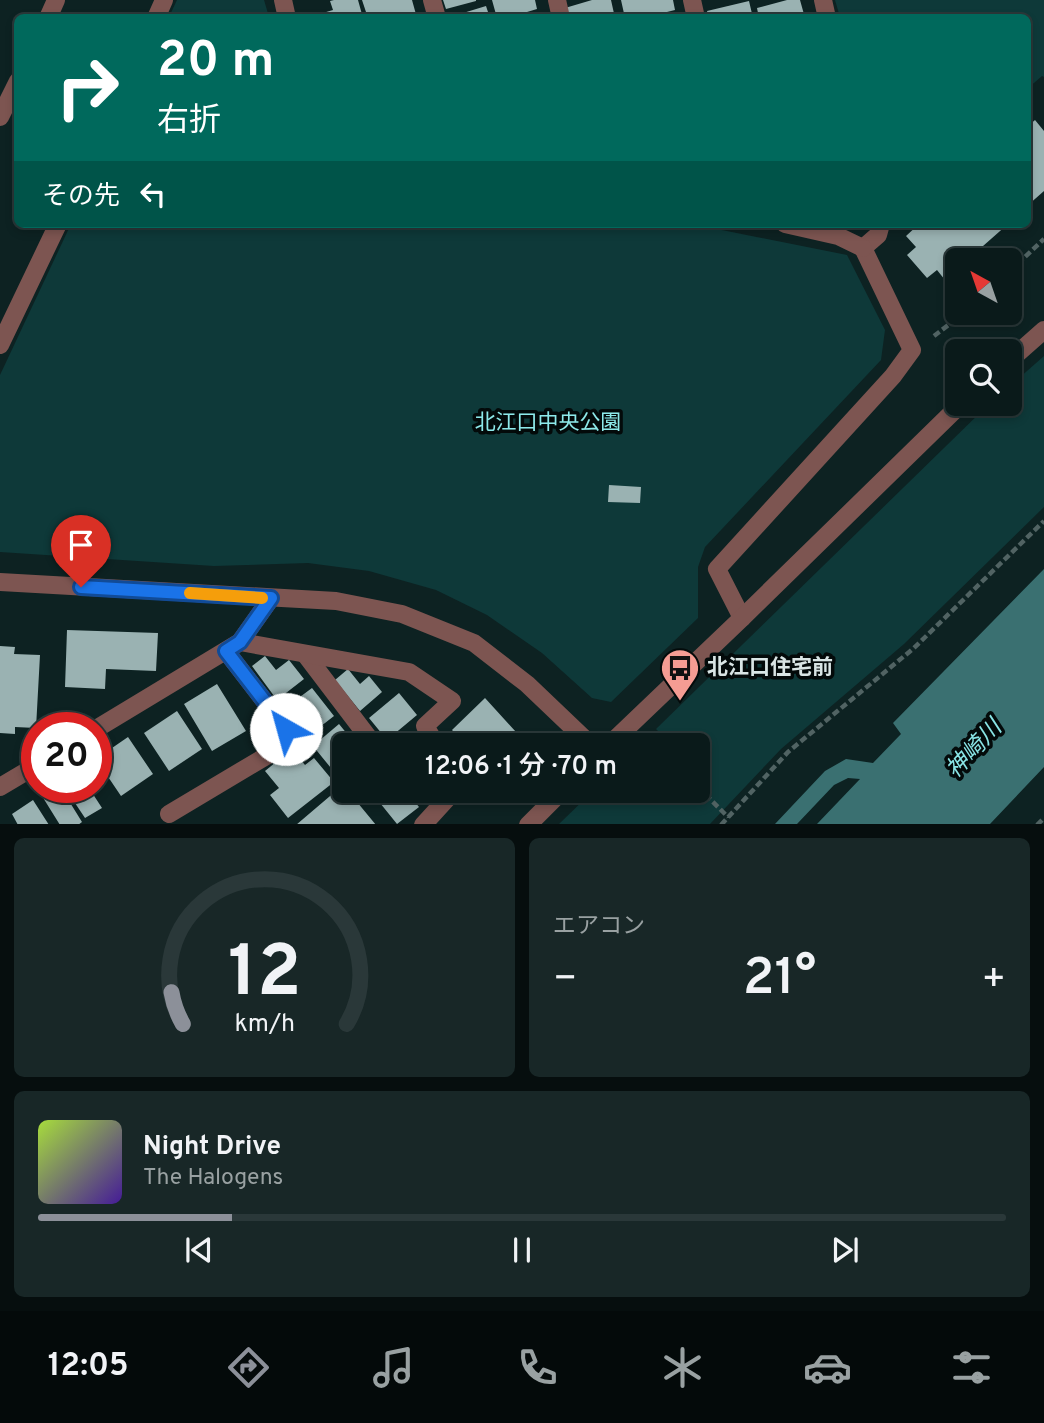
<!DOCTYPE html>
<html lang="ja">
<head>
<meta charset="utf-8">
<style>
	body { margin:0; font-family:Overpass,"Noto Sans JP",sans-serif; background:#182727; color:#f1f3f6; height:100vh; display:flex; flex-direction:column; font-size:26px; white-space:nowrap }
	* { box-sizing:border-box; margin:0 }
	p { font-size:23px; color:#99a1a2 }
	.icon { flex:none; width:38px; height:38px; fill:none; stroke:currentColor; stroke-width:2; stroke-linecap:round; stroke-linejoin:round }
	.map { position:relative; height:824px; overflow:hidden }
	.side { display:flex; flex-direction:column; gap:14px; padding:14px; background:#060e0e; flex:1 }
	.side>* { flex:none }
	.top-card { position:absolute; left:14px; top:14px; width:1017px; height:214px; border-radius:10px; box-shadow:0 4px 10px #0003,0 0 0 2px #2a3839; background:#00695c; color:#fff; overflow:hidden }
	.needle { width:46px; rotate:320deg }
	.tools { position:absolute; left:945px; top:248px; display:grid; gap:14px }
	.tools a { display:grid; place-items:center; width:77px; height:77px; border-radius:10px; background:#0a1a1a; box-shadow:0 4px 10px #0003,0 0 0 2px #2a3839; font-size:35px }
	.speed { position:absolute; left:21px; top:712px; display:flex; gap:14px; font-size:35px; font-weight:700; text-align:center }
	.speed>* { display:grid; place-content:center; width:91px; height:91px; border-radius:50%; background:#0a1a1a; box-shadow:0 4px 10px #0003,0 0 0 2px #2a3839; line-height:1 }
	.speed .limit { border:10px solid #d22; background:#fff; color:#111 }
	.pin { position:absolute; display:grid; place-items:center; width:60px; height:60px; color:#fff; margin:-72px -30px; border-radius:50% 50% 50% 0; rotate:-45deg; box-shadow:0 0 7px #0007 }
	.pin .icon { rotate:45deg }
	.me { position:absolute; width:77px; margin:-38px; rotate:322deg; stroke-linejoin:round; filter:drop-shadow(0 0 5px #0008) }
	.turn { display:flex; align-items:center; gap:24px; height:147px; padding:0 28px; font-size:32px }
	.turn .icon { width:91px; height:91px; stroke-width:2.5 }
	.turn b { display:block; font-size:49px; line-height:60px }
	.then { display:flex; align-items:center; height:66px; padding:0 28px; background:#0003; gap:14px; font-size:26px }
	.big { font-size:52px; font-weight:600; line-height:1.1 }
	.side .widget { flex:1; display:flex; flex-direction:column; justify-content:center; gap:10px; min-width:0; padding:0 24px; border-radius:10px; background:#182727 }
	.side .dial { align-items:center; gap:0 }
	.dial svg { height:182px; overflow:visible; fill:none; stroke:#2a3839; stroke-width:7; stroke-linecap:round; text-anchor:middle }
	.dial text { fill:#f1f3f6; stroke:none }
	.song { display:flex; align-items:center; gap:21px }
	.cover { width:84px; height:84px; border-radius:10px; background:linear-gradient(135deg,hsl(80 70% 55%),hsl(260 70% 35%)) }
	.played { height:7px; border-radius:4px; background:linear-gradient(90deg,#8c9099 20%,#2a3839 20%) }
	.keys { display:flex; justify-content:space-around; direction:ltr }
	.heat { display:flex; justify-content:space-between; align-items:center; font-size:38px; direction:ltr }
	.side .tiles { flex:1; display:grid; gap:14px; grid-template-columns:1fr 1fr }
	.widget:last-child { grid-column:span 2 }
	.trip { position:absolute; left:332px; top:733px; width:378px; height:70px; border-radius:10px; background:#0a1a1a; box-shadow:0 4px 10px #0003,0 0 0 2px #2a3839; font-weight:600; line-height:70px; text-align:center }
	.dock { display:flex; height:112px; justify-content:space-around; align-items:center; background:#040a0a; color:#99a1a2 }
	.dock .icon { width:49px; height:49px }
	.dock .current { color:#8c9099 }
	.dock b { font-size:32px; color:#f1f3f6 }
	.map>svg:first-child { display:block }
	.green { fill:#0e3939 }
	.water { fill:#3a7071 }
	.building { fill:#9ab2b2 }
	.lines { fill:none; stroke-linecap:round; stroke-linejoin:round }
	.path { stroke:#516363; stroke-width:4.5; stroke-dasharray:7 3.5; stroke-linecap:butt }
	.service { stroke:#7d5551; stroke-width:18 }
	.minor { stroke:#7d5551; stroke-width:18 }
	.tertiary { stroke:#7d5551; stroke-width:18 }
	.route-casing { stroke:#114b97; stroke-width:18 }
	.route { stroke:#1a73e8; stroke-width:12 }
	.slow { stroke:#f59e0b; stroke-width:12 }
	.labels { text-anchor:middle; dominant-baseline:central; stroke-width:7; stroke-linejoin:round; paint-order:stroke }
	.park-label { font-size:21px; fill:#8de9ea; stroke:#030a0a }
	.poi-label { font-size:21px; font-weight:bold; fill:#d9e5e5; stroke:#030a0a; text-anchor:start }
	.water-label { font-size:23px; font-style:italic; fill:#89e5e6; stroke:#030a0a }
</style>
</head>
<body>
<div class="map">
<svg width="1044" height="825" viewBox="0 0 1044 825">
	<rect width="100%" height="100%" fill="#0d2222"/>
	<!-- green -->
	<path class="green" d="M 177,0 L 264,0 L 269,17 L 169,17 Z
		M 835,0 L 1044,0 L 1044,77 L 1042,76 L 1027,89 L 1027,18 L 840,17 Z
		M 71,224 L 692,224 L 847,255 L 885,330 L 881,360 L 705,547 L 698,567 L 698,618 L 611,702 L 592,698 L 542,653 L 487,615 L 436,590 L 369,571 L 308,563 L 214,566 L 0,552 L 0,375 Z
		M 1044,356 L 1044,507 L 904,644 L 781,749 L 710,824 L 559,824 L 593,791 L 698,791 L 698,746 L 672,745 L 656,729 L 986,407 L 989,404 L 1010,404 L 1010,386 Z"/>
	<!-- water -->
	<path class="water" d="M 1044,569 L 1044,767 L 990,824 L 817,824 L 860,779 L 848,778 L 834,785 L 797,824 L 775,824 L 825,771 L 846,759 L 873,763 L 901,734 L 893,723 Z"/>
	<!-- building -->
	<path class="building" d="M 334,0 L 358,0 L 363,18 L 316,18 L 316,15 L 333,10 L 330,1 Z
		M 362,0 L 412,0 L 417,18 L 368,18 Z
		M 443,0 L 476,0 L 476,1 L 446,9 Z
		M 492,0 L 535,0 L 537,9 L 507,18 L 497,18 Z
		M 592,0 L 611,0 L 615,18 L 567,18 L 565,8 Z
		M 621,0 L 673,0 L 675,10 L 643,18 L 625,18 Z
		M 787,0 L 800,0 L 805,18 L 759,18 L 757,8 Z
		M 749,1 L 753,18 L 709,18 L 707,11 Z
		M 486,6 L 490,18 L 450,18 L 450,17 Z
		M 1035,120 L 1044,131 L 1044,191 L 1027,206 L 1027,127 Z
		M 919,224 L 1008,224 L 966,261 L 957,261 L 957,269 L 945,280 L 937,270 L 927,278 L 907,255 L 916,247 L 906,236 Z
		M 609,485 L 641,487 L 640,503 L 608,502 Z
		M 67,630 L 158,633 L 156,671 L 106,669 L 105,689 L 65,687 Z
		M 0,646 L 15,647 L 14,654 L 40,655 L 36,728 L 15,727 L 15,734 L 0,733 Z
		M 265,656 L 276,670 L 289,660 L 304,679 L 277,700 L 252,666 Z
		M 348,669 L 360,684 L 369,676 L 382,692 L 360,711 L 335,680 Z
		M 217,684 L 246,731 L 212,751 L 184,704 Z
		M 312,688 L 334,716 L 307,737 L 285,708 Z
		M 399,693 L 417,715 L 387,740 L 369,718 Z
		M 485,698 L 516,732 L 502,746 L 467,746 L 452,730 Z
		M 177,711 L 202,749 L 169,771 L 144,733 Z
		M 339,724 L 357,746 L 345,746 L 345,764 L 335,773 L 313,746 Z
		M 407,733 L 417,746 L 391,746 Z
		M 128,737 L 153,774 L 121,796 L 96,759 Z
		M 292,749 L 305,765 L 314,758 L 334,782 L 288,818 L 270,795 L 279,788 L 265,771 Z
		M 343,785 L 345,791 L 348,791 L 376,825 L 296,825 Z
		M 37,788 L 61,788 L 82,822 L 78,825 L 60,825 Z
		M 65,788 L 89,788 L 102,808 L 85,818 Z
		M 384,791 L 406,791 L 419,807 L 397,824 L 376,798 Z
		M 33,800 L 49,825 L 18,825 L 12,814 Z"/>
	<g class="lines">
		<!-- path -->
		<path class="path" d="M 1010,271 L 1044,239
			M 934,336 L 964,313
			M 698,787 L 728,817
			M 721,825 L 788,752 L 914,648 L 1044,521
			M 1037,825 L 1044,818"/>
		<!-- service -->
		<path class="service" d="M 305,654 L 368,737
			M 169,814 L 278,749 L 286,729 L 226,651"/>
		<!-- minor -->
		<path class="minor" d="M 432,0 L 437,18
			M 557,0 L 561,18
			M 692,0 L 696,18
			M 823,0 L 827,18
			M 48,18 L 56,0
			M 156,18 L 164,0
			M 0,117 L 18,81
			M 0,345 L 58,224
			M 0,582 L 336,601 L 402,614 L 474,643 L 527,684 L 592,746
			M 742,618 L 717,569 L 893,376 L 912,350 L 863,248 L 878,235 L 881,224
			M 240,642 L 409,672 L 452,701 L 425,726 L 437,746
			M 96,729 L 240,642 L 271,598
			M 0,787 L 37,765
			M 423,825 L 454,791"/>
		<!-- tertiary -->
		<path class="tertiary" d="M 283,0 L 287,18
			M 785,224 L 838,236 L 863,248
			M 1010,360 L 1044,330
			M 608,746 L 742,618 L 961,404
			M 528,825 L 562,791"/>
	</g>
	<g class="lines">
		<!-- route casing -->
		<g class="route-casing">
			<path id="route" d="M 81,587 L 271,598 L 240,642 L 226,651 L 286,729"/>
		</g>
		<!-- route -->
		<use href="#route" class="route"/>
		<!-- slow -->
		<path class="slow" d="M 190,593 L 262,598"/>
	</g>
	<!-- icons -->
	<defs>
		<g id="bus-pin" transform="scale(2.0125)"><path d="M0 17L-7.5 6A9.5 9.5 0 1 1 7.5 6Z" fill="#f59c93" stroke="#030a0a"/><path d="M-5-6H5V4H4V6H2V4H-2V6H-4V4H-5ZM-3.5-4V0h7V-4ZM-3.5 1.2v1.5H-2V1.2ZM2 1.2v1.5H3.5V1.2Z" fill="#111"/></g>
	</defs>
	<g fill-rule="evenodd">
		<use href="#bus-pin" x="680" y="668"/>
	</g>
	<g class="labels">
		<!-- park labels -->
		<g class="park-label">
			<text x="548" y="423">北江口中央公園</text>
		</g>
		<!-- poi labels -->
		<g class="poi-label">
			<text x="707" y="668">北江口住宅前</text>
		</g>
		<!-- water labels -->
		<g class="water-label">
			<text transform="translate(975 750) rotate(-47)">神崎川</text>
		</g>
	</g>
</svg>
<div class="tools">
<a><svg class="needle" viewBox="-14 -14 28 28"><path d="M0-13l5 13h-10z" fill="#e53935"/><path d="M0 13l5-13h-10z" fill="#99a1a2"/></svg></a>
<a><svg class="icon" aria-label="search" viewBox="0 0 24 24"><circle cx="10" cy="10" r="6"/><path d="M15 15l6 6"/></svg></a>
</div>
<div class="speed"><div class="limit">20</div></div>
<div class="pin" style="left:81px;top:587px;background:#d93025"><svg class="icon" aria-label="arrive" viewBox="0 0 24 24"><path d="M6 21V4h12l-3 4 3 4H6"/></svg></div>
<svg class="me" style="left:286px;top:729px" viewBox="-20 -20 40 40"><circle r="19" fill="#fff"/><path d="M0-13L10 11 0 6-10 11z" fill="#1a73e8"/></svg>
<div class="trip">12:06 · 1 分 · 70 m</div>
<div class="top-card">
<div class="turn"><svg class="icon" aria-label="right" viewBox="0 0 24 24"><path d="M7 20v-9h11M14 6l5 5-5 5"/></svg><div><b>20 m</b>右折</div></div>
<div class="then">その先<svg class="icon" aria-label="left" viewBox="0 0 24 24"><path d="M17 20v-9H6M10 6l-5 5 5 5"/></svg></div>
</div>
</div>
<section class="side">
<div class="tiles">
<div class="widget dial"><svg viewBox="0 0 100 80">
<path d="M14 69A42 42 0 1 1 86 69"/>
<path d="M14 69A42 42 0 0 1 9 55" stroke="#8c9099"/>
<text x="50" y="56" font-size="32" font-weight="700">12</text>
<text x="50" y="72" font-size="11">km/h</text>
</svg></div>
<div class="widget"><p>エアコン</p>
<div class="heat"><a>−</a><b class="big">21°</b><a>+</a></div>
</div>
<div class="widget">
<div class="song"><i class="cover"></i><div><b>Night Drive</b><p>The Halogens</p></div></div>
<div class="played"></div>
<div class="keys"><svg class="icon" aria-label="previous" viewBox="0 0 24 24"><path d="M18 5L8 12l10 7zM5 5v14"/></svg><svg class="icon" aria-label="pause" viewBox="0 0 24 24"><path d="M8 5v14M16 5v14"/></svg><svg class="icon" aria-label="next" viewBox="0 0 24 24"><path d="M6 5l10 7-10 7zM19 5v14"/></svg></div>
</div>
</div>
</section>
<nav class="dock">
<b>12:05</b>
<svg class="icon current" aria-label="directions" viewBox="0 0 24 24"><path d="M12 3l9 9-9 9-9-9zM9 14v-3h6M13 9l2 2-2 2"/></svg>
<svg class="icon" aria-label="music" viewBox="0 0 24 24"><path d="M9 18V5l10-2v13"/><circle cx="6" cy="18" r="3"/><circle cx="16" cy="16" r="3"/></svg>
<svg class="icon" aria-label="phone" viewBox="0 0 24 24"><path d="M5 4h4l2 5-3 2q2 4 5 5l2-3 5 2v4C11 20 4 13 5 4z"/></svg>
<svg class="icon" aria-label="climate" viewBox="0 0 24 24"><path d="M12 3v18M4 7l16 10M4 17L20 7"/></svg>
<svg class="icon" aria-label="car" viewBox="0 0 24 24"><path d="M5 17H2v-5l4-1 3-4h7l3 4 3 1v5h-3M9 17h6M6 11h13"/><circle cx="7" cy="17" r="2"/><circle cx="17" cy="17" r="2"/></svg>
<svg class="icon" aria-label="filters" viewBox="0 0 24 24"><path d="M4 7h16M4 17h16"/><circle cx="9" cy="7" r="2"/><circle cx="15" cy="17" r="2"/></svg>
</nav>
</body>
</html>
